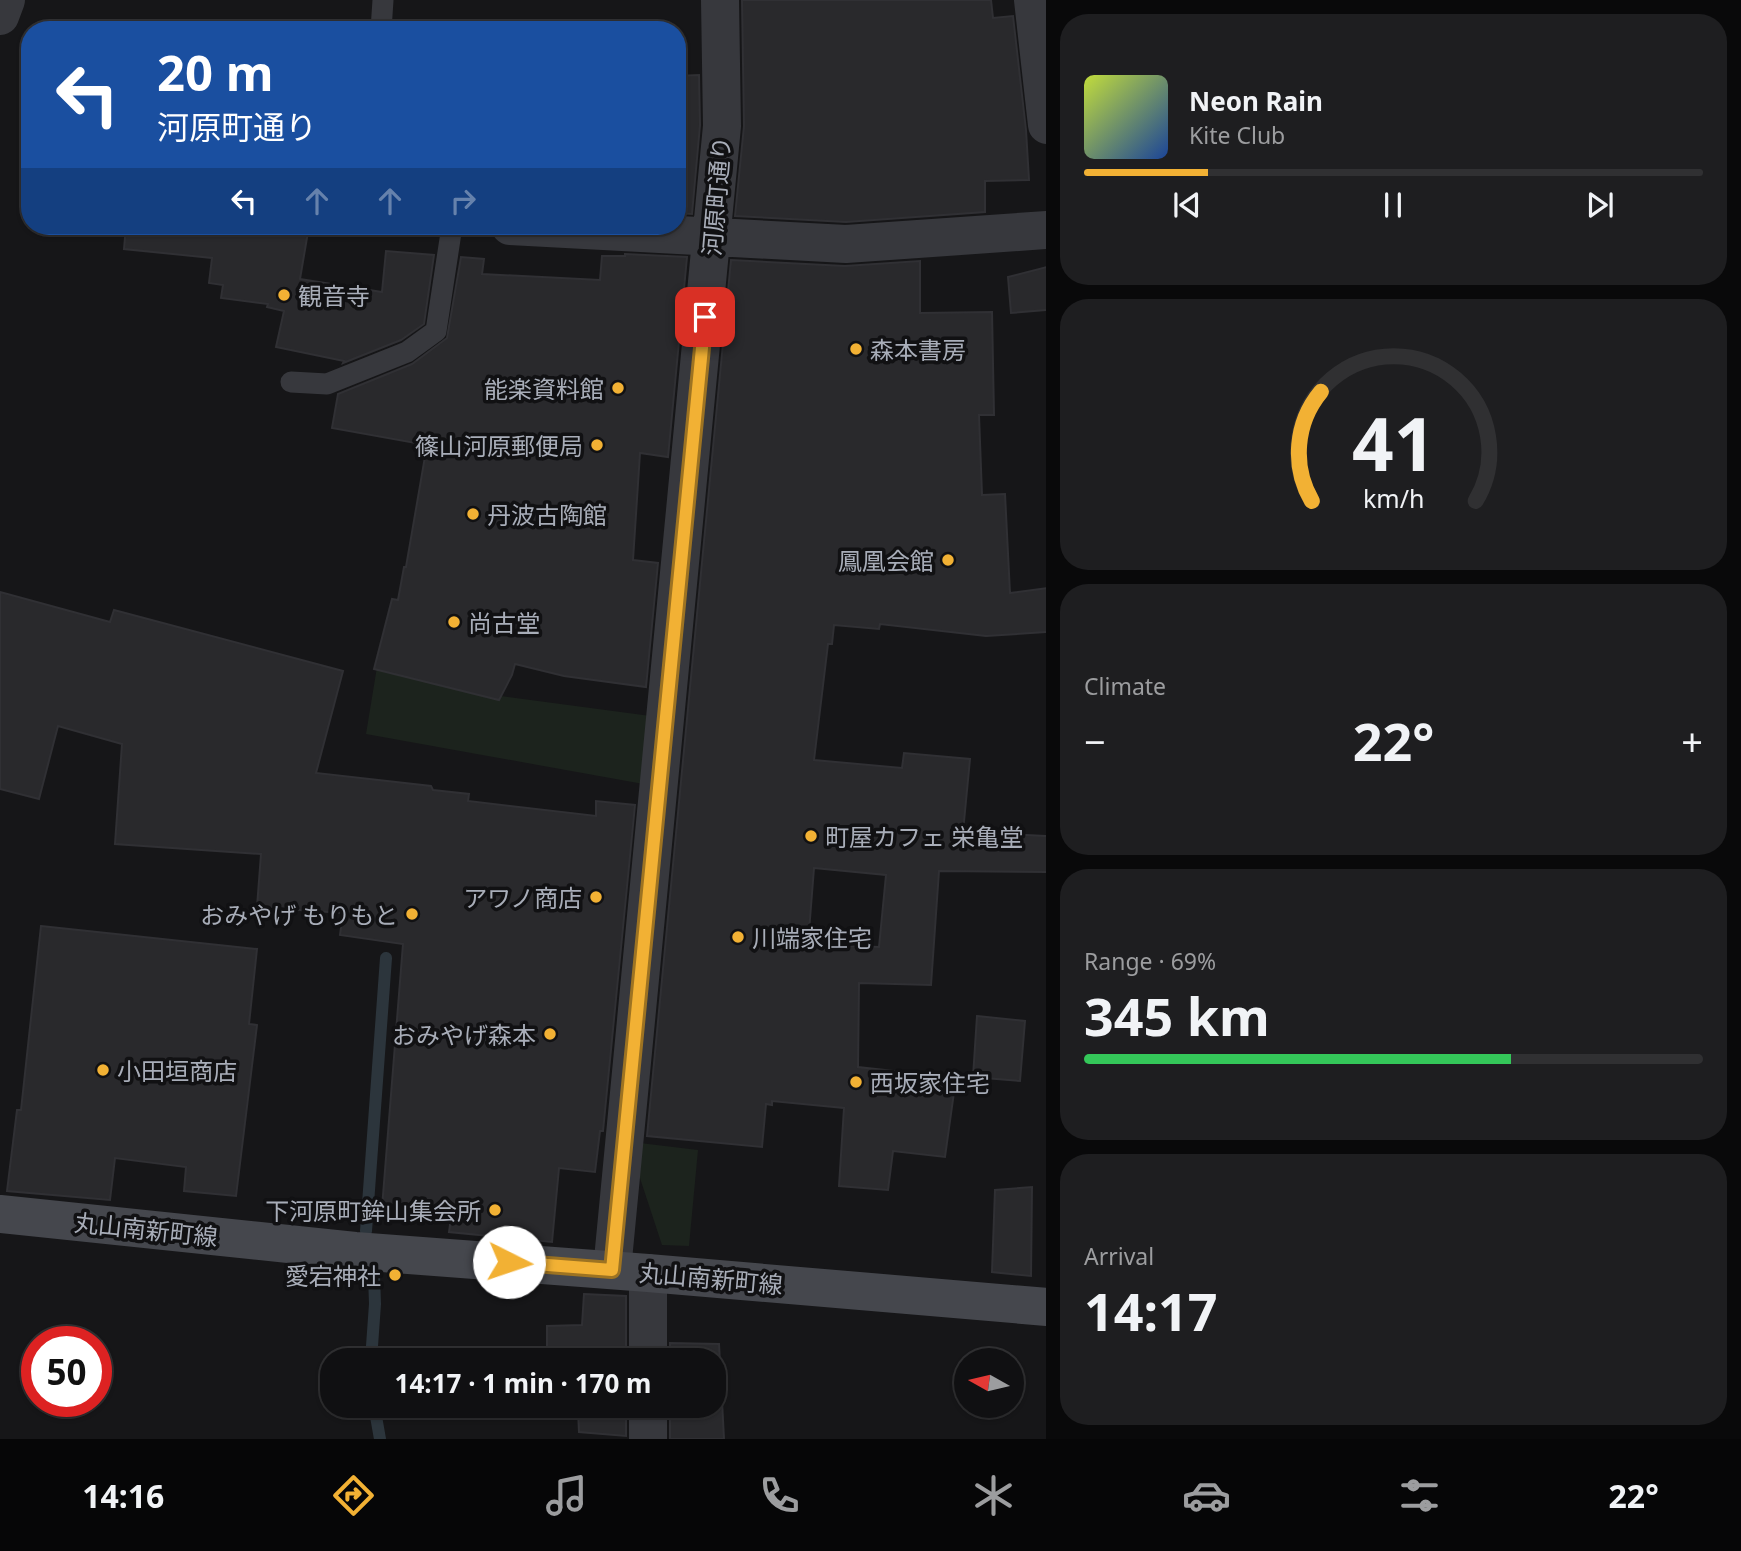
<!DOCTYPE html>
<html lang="en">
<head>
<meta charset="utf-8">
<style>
	body { margin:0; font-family:"Noto Sans","Noto Sans JP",sans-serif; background:#1e1e20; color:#f1f3f6; height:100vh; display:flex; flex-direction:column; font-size:26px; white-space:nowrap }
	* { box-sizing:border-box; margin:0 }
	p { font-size:23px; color:#9c9d9f }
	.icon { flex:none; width:38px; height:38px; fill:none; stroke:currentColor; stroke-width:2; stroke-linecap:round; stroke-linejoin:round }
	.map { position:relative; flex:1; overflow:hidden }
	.side { display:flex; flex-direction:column; gap:14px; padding:14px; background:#09090a; width:695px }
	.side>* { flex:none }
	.hud { position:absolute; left:21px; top:21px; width:665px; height:214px; border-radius:28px; box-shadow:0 2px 5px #0004,0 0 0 2px #303032; background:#1a4fa0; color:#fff; overflow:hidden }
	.needle { width:46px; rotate:278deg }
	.buttons { position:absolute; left:954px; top:1348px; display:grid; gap:14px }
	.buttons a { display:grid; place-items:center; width:70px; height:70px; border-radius:50%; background:#101012; box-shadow:0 2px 5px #0004,0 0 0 2px #303032; font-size:35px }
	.speed { position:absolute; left:21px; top:1326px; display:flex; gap:14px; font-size:35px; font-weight:700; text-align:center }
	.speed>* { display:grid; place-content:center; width:91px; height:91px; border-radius:50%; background:#101012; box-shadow:0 2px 5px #0004,0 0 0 2px #303032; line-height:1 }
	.speed .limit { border:10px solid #d22; background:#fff; color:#111 }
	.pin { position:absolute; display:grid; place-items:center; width:60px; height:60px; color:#fff; margin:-30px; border-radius:14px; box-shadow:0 4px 10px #0006 }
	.me { position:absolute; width:77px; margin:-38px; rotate:94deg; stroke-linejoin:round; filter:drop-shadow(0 0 5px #0008) }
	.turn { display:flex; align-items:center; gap:24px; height:147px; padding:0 21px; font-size:32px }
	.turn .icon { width:91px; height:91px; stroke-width:2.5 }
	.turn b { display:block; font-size:49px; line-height:60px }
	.lanes { display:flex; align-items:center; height:66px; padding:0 21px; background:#0003; justify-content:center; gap:35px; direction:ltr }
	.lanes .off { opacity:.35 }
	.big { font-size:52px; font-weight:700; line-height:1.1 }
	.side .widget { flex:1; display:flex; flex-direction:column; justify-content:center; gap:10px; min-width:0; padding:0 24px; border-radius:28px; background:#1e1e20 }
	.side .dial { align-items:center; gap:0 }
	.dial svg { height:182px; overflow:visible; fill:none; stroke:#303032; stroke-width:7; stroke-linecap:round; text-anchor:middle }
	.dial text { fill:#f1f3f6; stroke:none }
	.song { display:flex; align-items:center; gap:21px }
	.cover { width:84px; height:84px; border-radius:10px; background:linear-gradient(135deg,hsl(70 70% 55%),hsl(220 70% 35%)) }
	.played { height:7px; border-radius:4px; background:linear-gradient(90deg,#f2b134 20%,#303032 20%) }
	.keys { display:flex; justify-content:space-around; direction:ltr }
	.heat { display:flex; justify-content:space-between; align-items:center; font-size:38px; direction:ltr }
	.charge { height:10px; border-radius:5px; background:linear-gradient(90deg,#34c759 69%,#303032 0) }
	.trip { position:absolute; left:320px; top:1348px; width:406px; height:70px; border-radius:28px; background:#101012; box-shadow:0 2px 5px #0004,0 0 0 2px #303032; font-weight:700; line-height:70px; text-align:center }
	.tab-bar { display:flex; height:112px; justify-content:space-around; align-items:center; background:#060607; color:#9c9d9f }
	.tab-bar .icon { width:49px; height:49px }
	.tab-bar .active { color:#f2b134 }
	.tab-bar b { font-size:32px; color:#f1f3f6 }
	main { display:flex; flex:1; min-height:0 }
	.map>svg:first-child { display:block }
	.green { fill:#1c231d }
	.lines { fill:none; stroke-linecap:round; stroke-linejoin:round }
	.stream { stroke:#2c353c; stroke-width:12 }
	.building { fill:#29292c; stroke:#303034; stroke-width:2; fill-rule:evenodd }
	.service { stroke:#37383d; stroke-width:21 }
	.minor { stroke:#37383d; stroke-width:38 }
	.secondary { stroke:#45474d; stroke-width:38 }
	.route-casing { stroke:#9d7322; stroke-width:18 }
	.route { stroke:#f2b134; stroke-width:12 }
	.poi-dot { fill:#f2b134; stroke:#111113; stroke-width:2.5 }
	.labels { text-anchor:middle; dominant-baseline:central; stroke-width:7; stroke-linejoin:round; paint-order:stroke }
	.street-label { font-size:24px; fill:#a8adb8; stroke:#111113 }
	.poi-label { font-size:24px; fill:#a8adb8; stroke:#111113; text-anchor:start }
</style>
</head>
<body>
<main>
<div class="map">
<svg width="1047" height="1439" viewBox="0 0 1047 1439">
	<rect width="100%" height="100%" fill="#161618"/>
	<!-- green -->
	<path class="green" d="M 377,667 L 501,696 L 658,717 L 649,785 L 366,734 Z
		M 640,1143 L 698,1150 L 689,1246 L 662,1245 L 637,1169 Z"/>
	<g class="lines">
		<!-- stream -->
		<path class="stream" d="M 366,1231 L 386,958
			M 371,1360 L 375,1304 L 374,1275
			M 374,1405 L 380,1439"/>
	</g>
	<!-- building -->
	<path class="building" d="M 742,0 L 991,0 L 993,18 L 1013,16 L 1026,130 L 1029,180 L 985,181 L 985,212 L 846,222 L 735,216 L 744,126 Z
		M 699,75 L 700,125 L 692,214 L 677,213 L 677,76 Z
		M 126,226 L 309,226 L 300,279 L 382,292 L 386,251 L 434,255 L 424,324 L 401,340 L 343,363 L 344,361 L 276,347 L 284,311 L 267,307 L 268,304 L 221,298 L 223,285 L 209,283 L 212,258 L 124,249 Z
		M 625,254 L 687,257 L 668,457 L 640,453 L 633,560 L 658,563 L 646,687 L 564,676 L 515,664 L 512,675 L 499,700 L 374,669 L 392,599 L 398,600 L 404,567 L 406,567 L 427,445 L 332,428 L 338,394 L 412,364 L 447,338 L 461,257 L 484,259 L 482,274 L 600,280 L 602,256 L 625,256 Z
		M 731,260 L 845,266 L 920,261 L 920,313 L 992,312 L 994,415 L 979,415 L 982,495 L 1005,494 L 1010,593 L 1047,588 L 1047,632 L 986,636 L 880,624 L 879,629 L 834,625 L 832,644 L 828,644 L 814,760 L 902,768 L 904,753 L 970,759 L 963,832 L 1047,836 L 1047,872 L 939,871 L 931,985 L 859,983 L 858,1067 L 956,1078 L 945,1157 L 893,1151 L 888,1190 L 839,1186 L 844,1108 L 772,1101 L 772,1105 L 766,1104 L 762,1147 L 647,1136 ZM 814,868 L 886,875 L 879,947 L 808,944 Z
		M 1047,267 L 1047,310 L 1011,313 L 1008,277 Z
		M 0,592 L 110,622 L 114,610 L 343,671 L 316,773 L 431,786 L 433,790 L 469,794 L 468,801 L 596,816 L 596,801 L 635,805 L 603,1131 L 600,1131 L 595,1172 L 559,1168 L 552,1242 L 449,1232 L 451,1218 L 382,1208 L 403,944 L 340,935 L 343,913 L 257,907 L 261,854 L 115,844 L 122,744 L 58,726 L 39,799 L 0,789 Z
		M 41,926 L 257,949 L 249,1024 L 257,1025 L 236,1196 L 184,1191 L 186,1167 L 115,1158 L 110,1200 L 7,1191 L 17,1110 L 21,1110 Z
		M 977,1016 L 1025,1021 L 1020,1081 L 973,1077 Z
		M 1032,1187 L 1031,1276 L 992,1272 L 995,1190 Z
		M 584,1294 L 626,1296 L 626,1360 L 547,1360 L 547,1326 L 582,1325 Z
		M 670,1343 L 719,1344 L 724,1439 L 670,1439 L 670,1405 L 714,1405 L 714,1360 L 670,1360 Z
		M 548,1405 L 626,1405 L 626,1436 L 579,1432 L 578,1411 L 548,1409 Z"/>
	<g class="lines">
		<!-- service -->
		<path class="service" d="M 381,30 L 383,0
			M 291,382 L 327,384 L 407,352 L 436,331 L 452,226"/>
		<!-- minor -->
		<path class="minor" d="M 1033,0 L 1047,125
			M 0,16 L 6,0
			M 510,226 L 846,244 L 1047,230
			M 612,1270 L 722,126 L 720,0
			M 648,1273 L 648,1360
			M 648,1405 L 648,1439"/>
		<!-- secondary -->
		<path class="secondary" d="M 0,1214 L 355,1251 L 648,1273 L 1047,1307"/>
	</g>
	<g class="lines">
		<!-- route casing -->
		<g class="route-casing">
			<path id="route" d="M 509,1262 L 612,1270 L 705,317"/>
		</g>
		<!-- route -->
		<use href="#route" class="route"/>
	</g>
	<!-- markers -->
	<g class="poi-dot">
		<circle cx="284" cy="295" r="7"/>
		<circle cx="856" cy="349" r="7"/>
		<circle cx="618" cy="388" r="7"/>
		<circle cx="597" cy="445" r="7"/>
		<circle cx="473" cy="514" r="7"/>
		<circle cx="948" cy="560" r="7"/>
		<circle cx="454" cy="622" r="7"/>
		<circle cx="811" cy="836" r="7"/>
		<circle cx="596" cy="897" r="7"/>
		<circle cx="412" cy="914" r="7"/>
		<circle cx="738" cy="937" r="7"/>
		<circle cx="550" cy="1034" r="7"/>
		<circle cx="103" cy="1070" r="7"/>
		<circle cx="856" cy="1082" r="7"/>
		<circle cx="495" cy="1210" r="7"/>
		<circle cx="395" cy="1275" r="7"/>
	</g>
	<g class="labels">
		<!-- street labels -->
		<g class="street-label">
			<text transform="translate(716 196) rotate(-85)">河原町通り</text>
			<text transform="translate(146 1229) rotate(6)">丸山南新町線</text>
			<text transform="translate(711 1278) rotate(5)">丸山南新町線</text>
		</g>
		<!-- poi labels -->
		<g class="poi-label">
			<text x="298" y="295">観音寺</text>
			<text x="870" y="349">森本書房</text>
			<text x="604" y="388" text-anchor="end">能楽資料館</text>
			<text x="583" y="445" text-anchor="end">篠山河原郵便局</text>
			<text x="487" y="514">丹波古陶館</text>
			<text x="934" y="560" text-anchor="end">鳳凰会館</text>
			<text x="468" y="622">尚古堂</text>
			<text x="825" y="836">町屋カフェ 栄亀堂</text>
			<text x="582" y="897" text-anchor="end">アワノ商店</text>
			<text x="398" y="914" text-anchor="end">おみやげ もりもと</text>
			<text x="752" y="937">川端家住宅</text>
			<text x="536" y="1034" text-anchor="end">おみやげ森本</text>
			<text x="117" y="1070">小田垣商店</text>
			<text x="870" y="1082">西坂家住宅</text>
			<text x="481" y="1210" text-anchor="end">下河原町鉾山集会所</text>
			<text x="381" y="1275" text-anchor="end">愛宕神社</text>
		</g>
	</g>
</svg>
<div class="buttons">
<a><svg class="needle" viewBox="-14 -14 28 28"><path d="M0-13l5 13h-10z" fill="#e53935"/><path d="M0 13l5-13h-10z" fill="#9c9d9f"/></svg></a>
</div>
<div class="speed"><div class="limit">50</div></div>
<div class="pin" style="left:705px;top:317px;background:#d93025"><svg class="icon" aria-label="arrive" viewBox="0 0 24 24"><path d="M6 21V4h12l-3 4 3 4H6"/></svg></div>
<svg class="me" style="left:509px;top:1262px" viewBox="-20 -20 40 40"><circle r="19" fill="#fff"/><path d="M0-13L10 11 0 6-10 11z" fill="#f2b134"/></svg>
<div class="trip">14:17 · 1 min · 170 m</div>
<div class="hud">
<div class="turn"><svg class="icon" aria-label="left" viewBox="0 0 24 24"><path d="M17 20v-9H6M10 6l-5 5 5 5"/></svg><div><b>20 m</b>河原町通り</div></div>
<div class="lanes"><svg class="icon" aria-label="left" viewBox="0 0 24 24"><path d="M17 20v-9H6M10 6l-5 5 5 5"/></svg><svg class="icon off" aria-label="ahead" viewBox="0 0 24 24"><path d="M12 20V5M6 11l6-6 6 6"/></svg><svg class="icon off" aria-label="ahead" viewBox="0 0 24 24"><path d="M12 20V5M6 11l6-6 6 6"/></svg><svg class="icon off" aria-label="right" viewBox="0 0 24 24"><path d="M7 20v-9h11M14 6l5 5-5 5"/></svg></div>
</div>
</div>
<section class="side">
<div class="widget">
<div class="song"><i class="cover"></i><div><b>Neon Rain</b><p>Kite Club</p></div></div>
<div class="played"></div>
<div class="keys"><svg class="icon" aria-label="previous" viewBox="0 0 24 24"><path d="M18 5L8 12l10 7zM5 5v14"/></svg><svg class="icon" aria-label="pause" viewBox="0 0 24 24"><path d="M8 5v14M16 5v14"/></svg><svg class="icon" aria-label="next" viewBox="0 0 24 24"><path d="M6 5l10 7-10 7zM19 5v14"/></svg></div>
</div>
<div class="widget dial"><svg viewBox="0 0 100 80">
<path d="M14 69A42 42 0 1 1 86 69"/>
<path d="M14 69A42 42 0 0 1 18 21" stroke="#f2b134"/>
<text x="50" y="56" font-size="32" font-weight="700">41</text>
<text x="50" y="72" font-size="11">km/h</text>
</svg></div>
<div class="widget"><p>Climate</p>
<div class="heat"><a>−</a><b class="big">22°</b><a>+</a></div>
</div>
<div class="widget"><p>Range · 69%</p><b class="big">345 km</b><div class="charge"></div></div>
<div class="widget"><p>Arrival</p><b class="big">14:17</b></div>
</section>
</main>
<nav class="tab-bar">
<b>14:16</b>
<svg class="icon active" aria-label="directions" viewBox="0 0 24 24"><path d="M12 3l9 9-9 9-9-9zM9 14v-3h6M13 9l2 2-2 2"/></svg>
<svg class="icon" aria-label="music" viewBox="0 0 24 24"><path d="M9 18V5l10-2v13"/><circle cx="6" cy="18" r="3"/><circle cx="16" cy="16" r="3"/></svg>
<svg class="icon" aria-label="phone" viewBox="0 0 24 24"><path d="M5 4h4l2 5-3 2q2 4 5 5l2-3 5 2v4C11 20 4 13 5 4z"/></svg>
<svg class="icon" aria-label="climate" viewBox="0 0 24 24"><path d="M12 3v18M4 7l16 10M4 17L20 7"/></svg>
<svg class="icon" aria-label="car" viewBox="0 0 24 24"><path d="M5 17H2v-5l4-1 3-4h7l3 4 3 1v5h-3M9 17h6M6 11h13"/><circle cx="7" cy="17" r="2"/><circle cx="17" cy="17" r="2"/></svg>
<svg class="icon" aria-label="filters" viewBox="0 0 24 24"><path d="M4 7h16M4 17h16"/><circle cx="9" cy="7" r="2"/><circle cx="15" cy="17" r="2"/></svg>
<b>22°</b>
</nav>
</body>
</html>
